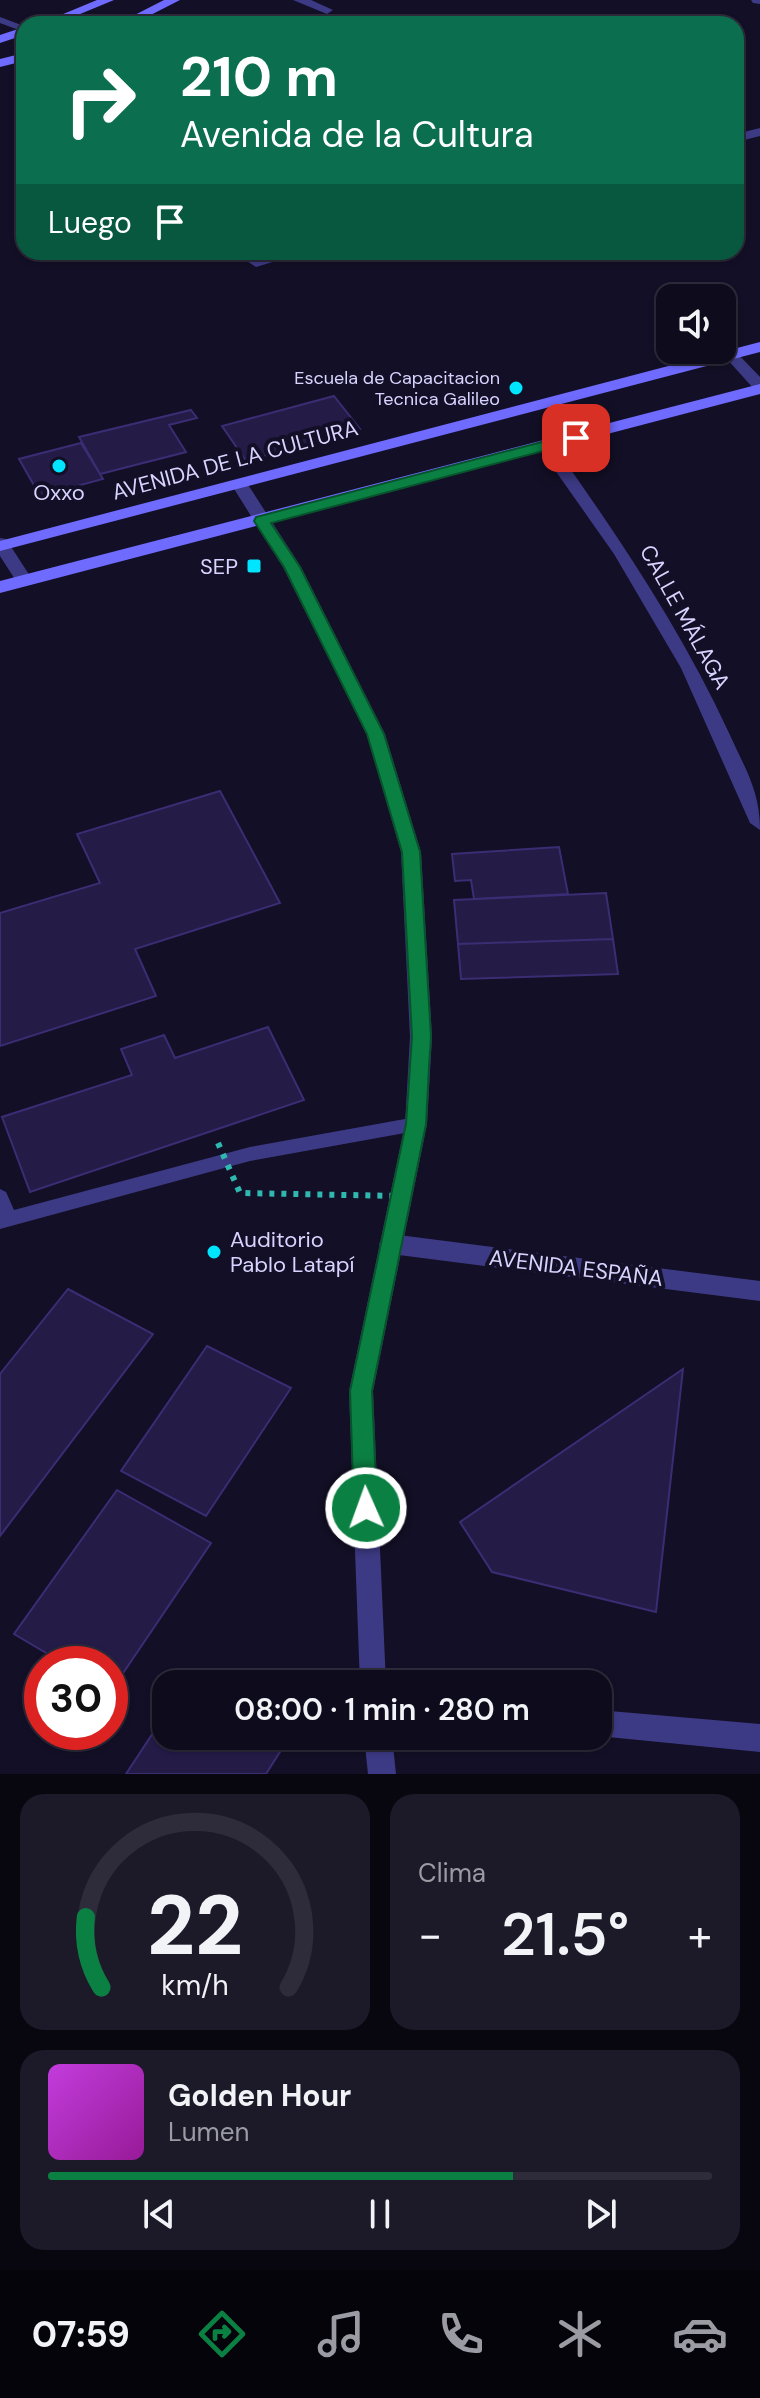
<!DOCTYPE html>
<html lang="es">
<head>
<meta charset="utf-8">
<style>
	body { margin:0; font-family:"DM Sans",sans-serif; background:#1c1929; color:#f1f3f6; height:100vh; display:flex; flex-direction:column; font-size:30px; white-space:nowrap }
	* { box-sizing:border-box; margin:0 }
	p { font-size:26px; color:#9b9ba3 }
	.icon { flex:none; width:44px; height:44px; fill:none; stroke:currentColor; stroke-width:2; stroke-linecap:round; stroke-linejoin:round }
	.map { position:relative; height:1774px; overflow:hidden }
	.details { display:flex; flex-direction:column; gap:20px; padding:20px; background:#08060f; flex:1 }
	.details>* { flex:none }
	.top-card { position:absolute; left:16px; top:16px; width:728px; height:244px; border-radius:24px; box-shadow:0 2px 6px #0004,0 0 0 2px #2e2b3b; background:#0b6e4f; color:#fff; overflow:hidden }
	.buttons { position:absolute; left:656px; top:284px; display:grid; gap:16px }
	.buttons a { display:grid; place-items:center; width:80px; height:80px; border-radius:16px; background:#0e0b1c; box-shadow:0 2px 6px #0004,0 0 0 2px #2e2b3b; font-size:40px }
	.speed { position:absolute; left:24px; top:1646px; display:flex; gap:16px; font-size:40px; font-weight:700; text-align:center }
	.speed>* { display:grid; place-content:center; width:104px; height:104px; border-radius:50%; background:#0e0b1c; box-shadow:0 2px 6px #0004,0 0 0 2px #2e2b3b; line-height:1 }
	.speed .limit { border:12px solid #d22; background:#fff; color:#111 }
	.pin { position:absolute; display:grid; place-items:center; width:68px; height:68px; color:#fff; margin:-34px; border-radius:16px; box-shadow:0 4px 12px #0006 }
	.me { position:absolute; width:88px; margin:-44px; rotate:358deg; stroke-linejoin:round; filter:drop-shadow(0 0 6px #0008) }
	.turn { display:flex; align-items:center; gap:28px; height:168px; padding:0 32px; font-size:36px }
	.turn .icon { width:104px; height:104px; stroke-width:2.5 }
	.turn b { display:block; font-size:56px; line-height:68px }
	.then { display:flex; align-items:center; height:76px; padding:0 32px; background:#0003; gap:16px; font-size:30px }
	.big { font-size:60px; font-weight:600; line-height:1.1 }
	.details .widget { flex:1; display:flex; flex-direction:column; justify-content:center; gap:12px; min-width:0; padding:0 28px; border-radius:24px; background:#1c1929 }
	.details .dial { align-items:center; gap:0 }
	.dial svg { height:208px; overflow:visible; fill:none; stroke:#2e2b3b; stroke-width:7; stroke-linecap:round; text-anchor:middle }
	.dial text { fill:#f1f3f6; stroke:none }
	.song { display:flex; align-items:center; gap:24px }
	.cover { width:96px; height:96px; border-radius:12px; background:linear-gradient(135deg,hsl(290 70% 55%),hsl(300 70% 35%)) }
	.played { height:8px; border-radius:4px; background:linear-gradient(90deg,#0b8043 70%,#2e2b3b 70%) }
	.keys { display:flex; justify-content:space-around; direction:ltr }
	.heat { display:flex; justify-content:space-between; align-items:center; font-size:44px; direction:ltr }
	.details .tiles { flex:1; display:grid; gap:20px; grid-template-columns:1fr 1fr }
	.widget:last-child { grid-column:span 2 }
	.trip { position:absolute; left:152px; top:1670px; width:460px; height:80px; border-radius:24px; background:#0e0b1c; box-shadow:0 2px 6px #0004,0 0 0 2px #2e2b3b; font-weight:600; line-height:80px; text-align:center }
	.tab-bar { display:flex; height:128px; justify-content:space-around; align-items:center; background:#06040b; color:#9b9ba3 }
	.tab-bar .icon { width:56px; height:56px }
	.tab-bar .selected { color:#0b8043 }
	.tab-bar b { font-size:36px; color:#f1f3f6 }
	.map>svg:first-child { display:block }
	.building { fill:#241b47; stroke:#3b2d73; stroke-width:2 }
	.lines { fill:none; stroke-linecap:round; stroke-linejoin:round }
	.service { fill:#3d3a85; fill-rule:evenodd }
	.minor { fill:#3d3a85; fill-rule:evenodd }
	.tertiary { fill:#3d3a85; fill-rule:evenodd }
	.secondary { fill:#6f6bff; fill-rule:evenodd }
	.path-bridge { stroke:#2fb8b0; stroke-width:6; stroke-dasharray:5 7; stroke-linecap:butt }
	.route { fill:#0b8043; stroke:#07532c; stroke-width:2 }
	.poi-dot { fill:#00e5ff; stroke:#130f26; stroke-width:3 }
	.labels { text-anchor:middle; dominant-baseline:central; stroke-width:8; stroke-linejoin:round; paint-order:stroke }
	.far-poi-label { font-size:18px; fill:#d9d4ff; stroke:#130f26; text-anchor:end }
	.street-label { font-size:22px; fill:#d9d4ff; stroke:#130f26 }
	.poi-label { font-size:22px; fill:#d9d4ff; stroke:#130f26 }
</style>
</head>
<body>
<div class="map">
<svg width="760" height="1774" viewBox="0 0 760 1774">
	<rect width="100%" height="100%" fill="#130f26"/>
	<!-- building -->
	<path class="building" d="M 334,396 L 360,429 L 246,461 L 222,426 Z
		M 191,410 L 197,418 L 169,425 L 186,452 L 100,474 L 79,437 Z
		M 81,443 L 103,479 L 40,496 L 19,459 Z
		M 220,791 L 280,903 L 135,949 L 156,996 L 0,1046 L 0,913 L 100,883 L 77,834 Z
		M 559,847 L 568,894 L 474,899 L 471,880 L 455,881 L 452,854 Z
		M 606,893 L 613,939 L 458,944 L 454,900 Z
		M 613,939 L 618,974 L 461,979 L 458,944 Z
		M 268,1027 L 304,1100 L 30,1192 L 2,1117 L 132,1075 L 121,1049 L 164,1035 L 175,1058 Z
		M 68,1289 L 153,1334 L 0,1536 L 0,1374 Z
		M 207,1346 L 291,1388 L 206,1516 L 121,1471 Z
		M 683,1369 L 656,1612 L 492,1572 L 460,1522 Z
		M 117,1490 L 211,1543 L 111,1691 L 110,1664 L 65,1664 L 14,1634 Z
		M 166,1713 L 166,1736 L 290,1736 L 266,1774 L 126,1774 Z"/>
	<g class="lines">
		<!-- service -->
		<path class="service" d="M 0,17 L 24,26 L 24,32 L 0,23 Z
			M 416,1117 L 422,1119 L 425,1124 L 422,1129 L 416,1131 L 250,1161 L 0,1229 L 0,1189 L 6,1192 L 14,1210 L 250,1147 Z"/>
		<!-- minor -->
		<path class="minor" d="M 293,0 L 311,0 L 333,10 L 327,14 Z
			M 751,0 L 760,0 L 760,4 L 753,3 Z
			M 760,128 L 760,136 L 736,142 L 736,134 Z
			M 233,252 L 250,252 L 258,258 L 282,252 L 306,252 L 256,267 Z
			M 731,350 L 736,352 L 760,377 L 760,391 L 754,389 L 726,358 L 723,355 Z
			M 546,441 L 552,443 C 618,536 681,629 729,733 C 745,769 760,790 760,830 L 750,823 L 681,668 L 614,554 L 538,446 Z
			M 239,479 L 245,480 L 301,567 L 385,734 L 421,852 L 432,1037 L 427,1124 L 373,1391 L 386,1684 L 360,1684 L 349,1391 L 405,1124 L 410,1037 L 401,852 L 367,734 L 283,567 L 231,484 Z
			M 0,538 L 6,539 L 30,576 L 33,580 L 30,584 L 18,584 L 0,556 Z
			M 598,1710 L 760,1724 L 760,1752 L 598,1736 Z
			M 364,1736 L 392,1736 L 396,1774 L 368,1774 Z"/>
		<!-- tertiary -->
		<path class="tertiary" d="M 391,1234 L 760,1281 L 760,1301 L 391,1254 L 383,1251 L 379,1244 L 383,1237 Z"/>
		<!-- secondary -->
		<path class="secondary" d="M 97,0 L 114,0 L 56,24 L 39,24 Z
			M 164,0 L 180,0 L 133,24 L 117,24 Z
			M 24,27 L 24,35 L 0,43 L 0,35 Z
			M 24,53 L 24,61 L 0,67 L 0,59 Z
			M 760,342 L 760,352 L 0,551 L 0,541 Z
			M 760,384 L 760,394 L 0,593 L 0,581 Z"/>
		<!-- path-bridge -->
		<path class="path-bridge" d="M 218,1143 L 240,1193 L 401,1196"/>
	</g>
	<!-- route -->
	<path class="route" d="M 576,433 L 584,438 L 581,441 L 271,523 L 300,567 L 384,734 L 420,852 L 431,1037 L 429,1066 L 426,1124 L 372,1391 L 377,1508 L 374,1515 L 366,1518 L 358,1515 L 354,1508 L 350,1391 L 406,1124 L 412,1037 L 402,852 L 367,734 L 284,567 L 254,521 L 256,517 Z"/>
	<!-- markers -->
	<g class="poi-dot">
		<circle cx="516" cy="388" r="8"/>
		<circle cx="59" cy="466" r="8"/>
		<rect x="246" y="558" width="16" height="16" rx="4"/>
		<circle cx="214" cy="1252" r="8"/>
	</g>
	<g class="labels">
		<!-- far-poi labels -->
		<g class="far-poi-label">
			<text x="500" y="378">Escuela de Capacitacion<tspan x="500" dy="21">Tecnica Galileo</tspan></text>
		</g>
		<!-- street labels -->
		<g class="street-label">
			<text transform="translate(235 460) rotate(-15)">AVENIDA DE LA CULTURA</text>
			<text transform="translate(685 617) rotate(61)">CALLE MÁLAGA</text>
			<text transform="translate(576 1268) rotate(7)">AVENIDA ESPAÑA</text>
		</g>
		<!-- poi labels -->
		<g class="poi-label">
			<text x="59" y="492">Oxxo</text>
			<text x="238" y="566" text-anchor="end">SEP</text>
			<text x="230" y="1239" text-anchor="start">Auditorio<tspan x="230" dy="25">Pablo Latapí</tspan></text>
		</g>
	</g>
</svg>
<div class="buttons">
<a><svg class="icon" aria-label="sound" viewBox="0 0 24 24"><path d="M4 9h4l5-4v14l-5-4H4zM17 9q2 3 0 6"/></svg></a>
</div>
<div class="speed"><div class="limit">30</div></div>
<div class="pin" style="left:576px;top:438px;background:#d93025"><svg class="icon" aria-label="arrive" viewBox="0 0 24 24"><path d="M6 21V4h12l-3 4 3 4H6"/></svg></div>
<svg class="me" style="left:366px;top:1508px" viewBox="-20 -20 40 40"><circle r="17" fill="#0b8043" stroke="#fff" stroke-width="3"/><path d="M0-11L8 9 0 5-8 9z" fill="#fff"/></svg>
<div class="trip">08:00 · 1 min · 280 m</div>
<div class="top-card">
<div class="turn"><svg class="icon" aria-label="right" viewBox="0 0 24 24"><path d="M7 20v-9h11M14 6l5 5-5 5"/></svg><div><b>210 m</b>Avenida de la Cultura</div></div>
<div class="then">Luego<svg class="icon" aria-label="arrive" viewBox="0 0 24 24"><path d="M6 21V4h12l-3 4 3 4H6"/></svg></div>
</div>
</div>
<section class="details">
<div class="tiles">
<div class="widget dial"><svg viewBox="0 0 100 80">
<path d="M14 69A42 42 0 1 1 86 69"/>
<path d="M14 69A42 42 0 0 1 8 42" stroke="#0b8043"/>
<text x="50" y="56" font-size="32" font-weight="700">22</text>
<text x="50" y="72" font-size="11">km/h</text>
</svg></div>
<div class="widget"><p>Clima</p>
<div class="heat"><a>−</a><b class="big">21.5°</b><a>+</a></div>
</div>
<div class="widget">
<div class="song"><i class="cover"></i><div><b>Golden Hour</b><p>Lumen</p></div></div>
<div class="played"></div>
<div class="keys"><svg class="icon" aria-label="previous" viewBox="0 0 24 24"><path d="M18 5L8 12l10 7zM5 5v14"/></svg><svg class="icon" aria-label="pause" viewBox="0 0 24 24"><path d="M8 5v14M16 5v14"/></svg><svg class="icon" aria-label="next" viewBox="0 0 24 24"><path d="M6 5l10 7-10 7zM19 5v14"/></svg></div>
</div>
</div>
</section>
<nav class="tab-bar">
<b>07:59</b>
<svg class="icon selected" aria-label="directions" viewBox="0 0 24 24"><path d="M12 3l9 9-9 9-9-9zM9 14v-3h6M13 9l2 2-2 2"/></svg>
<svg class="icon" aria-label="music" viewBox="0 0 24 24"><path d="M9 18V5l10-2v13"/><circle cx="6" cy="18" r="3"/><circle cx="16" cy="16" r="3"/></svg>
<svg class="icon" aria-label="phone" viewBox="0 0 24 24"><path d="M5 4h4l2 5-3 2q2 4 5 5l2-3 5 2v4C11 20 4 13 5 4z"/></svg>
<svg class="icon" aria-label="climate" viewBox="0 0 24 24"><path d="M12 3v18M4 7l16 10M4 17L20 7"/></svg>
<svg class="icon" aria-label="car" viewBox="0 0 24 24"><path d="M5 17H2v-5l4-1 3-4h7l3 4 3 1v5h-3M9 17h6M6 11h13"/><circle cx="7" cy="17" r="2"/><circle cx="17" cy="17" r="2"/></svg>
</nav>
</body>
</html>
